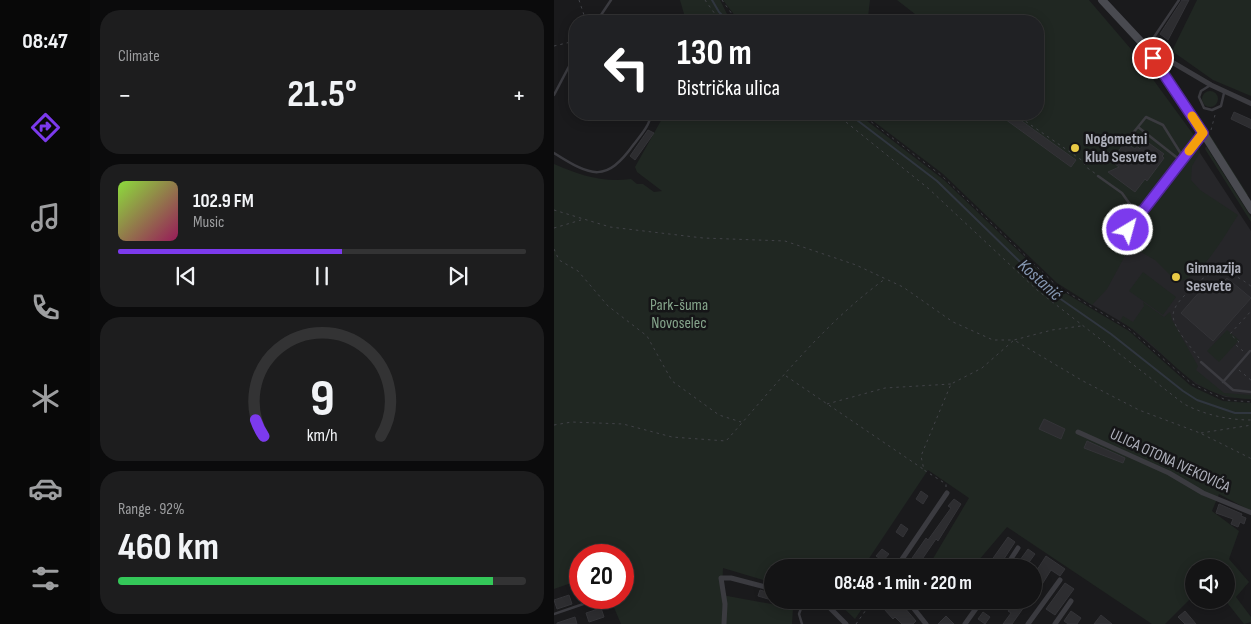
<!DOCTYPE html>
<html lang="en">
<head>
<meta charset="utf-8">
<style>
	body { margin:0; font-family:"Sofia Sans Condensed",sans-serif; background:#1d1d1e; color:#f1f3f6; height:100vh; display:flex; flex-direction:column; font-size:19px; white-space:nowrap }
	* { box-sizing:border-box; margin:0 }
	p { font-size:16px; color:#9d9ea0 }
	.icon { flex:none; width:28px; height:28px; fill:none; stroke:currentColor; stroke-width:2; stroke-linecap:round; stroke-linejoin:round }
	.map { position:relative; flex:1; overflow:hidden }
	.sheet { display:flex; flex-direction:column; gap:10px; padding:10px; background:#0b0b0c; width:464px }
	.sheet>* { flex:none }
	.hud { position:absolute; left:15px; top:15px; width:475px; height:105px; border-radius:20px; box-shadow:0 2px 12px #0003,0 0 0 1px #333334; background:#202124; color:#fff; overflow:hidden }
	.buttons { position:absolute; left:631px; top:559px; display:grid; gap:10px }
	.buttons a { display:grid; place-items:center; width:50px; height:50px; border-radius:50%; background:#141415; box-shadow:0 2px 12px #0003,0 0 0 1px #333334; font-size:25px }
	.speed { position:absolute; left:15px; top:544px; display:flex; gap:10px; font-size:25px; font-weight:700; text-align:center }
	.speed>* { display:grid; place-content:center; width:65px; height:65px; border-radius:50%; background:#141415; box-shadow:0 2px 12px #0003,0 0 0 1px #333334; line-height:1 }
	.speed .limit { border:8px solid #d22; background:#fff; color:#111 }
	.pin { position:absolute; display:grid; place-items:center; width:42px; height:42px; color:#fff; margin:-21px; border:2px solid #fff; border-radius:50%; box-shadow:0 1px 5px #0007 }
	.me { position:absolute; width:55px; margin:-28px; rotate:37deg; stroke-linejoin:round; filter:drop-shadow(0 0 4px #0008) }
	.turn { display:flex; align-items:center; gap:18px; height:105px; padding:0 25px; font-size:22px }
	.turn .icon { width:65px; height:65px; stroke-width:2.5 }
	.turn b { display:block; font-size:35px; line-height:42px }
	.big { font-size:38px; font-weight:700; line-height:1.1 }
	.sheet .tile { flex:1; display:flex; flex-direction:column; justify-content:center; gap:8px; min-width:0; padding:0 18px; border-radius:20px; background:#1d1d1e }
	.sheet .dial { align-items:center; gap:0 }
	.dial svg { height:130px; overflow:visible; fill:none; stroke:#333334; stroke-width:7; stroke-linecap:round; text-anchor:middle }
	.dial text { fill:#f1f3f6; stroke:none }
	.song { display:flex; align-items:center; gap:15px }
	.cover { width:60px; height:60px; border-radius:8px; background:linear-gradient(135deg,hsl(90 70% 55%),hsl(330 70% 35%)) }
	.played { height:5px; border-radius:2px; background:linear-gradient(90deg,#7c3aed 55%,#333334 55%) }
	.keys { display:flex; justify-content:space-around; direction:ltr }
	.heat { display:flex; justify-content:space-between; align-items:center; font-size:28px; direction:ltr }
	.charge { height:8px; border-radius:4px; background:linear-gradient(90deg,#34c759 92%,#333334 0) }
	.trip { position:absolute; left:210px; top:559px; width:278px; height:50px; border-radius:25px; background:#141415; box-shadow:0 2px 12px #0003,0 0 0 1px #333334; font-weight:700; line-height:50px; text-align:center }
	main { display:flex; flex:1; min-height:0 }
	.tabs { display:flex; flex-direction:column; width:90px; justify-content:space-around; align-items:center; background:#080808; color:#9d9ea0 }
	.tabs .icon { width:35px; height:35px }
	.tabs .on { color:#7c3aed }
	.tabs b { font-size:22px; color:#f1f3f6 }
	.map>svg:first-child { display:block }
	.built { fill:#262629 }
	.green { fill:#202722 }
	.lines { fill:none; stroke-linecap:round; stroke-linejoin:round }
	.stream { stroke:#30363f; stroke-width:2 }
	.building { fill:#2d2d30; stroke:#343438 }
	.path { stroke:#414247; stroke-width:1; stroke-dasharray:2.5 4; stroke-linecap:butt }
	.lane { stroke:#3b3b40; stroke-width:2.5 }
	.street { stroke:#3b3b40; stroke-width:5 }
	.secondary { stroke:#494a50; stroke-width:8 }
	.route-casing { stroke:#51269a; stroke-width:12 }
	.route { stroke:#7c3aed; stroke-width:9 }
	.slow { stroke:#f59e0b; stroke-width:9 }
	.poi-dot { fill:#e8c945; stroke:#151517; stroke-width:2 }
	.labels { text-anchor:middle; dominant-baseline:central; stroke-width:5; stroke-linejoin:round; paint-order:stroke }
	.poi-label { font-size:16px; font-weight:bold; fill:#adafba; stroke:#151517; text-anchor:start }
	.park-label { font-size:16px; fill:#85a48b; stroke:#151517 }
	.street-label { font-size:16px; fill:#adafba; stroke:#151517 }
	.water-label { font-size:18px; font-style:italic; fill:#8698b3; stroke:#151517 }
</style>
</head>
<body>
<main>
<nav class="tabs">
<b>08:47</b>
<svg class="icon on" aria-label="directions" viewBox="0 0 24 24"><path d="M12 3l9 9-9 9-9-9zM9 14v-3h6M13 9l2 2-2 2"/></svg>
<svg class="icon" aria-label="music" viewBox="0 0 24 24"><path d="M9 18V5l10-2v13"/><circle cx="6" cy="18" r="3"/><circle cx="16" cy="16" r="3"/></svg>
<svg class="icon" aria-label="phone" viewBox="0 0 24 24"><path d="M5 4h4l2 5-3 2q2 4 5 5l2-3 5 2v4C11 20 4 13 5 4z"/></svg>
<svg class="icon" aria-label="climate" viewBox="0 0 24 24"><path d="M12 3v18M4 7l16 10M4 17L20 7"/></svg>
<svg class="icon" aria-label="car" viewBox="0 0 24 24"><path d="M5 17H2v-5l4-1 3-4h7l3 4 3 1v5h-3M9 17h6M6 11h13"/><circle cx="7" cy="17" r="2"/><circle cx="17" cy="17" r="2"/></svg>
<svg class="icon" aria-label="filters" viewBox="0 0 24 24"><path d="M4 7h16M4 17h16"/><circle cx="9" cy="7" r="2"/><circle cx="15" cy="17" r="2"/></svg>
</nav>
<section class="sheet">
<div class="tile"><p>Climate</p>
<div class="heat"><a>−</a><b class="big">21.5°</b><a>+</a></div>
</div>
<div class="tile">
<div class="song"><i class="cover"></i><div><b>102.9 FM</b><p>Music</p></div></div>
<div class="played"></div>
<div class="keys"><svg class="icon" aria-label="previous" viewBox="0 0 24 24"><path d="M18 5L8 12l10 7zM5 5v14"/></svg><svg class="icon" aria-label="pause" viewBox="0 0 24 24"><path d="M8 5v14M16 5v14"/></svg><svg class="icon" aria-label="next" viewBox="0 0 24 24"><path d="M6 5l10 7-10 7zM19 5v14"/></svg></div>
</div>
<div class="tile dial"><svg viewBox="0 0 100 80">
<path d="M14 69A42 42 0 1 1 86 69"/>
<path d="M14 69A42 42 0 0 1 9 59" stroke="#7c3aed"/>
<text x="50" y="56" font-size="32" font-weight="700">9</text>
<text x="50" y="72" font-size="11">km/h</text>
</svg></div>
<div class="tile"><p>Range · 92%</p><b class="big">460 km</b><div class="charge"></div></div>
</section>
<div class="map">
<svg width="698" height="624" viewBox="0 0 698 624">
	<rect width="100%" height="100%" fill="#1a1a1c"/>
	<!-- built -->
	<path class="built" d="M 644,150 L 697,231 L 697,399 L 671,397 L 642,384 L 576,327 L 530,300 Z"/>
	<!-- green -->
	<path class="green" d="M 126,0 L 166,0 L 173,14 L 181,21 L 132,21 Z
		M 169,0 L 316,0 L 314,17 L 319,21 L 185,21 Z
		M 343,0 L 535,0 L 576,48 L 639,134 L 646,152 L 638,166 L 637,180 L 646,190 L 684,215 C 671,235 648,278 623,282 L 601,260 L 587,252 L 581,254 L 578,251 L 573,252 L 553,289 L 538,305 L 503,283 L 389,174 L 310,114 L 484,114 L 484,21 L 370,21 Z
		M 643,0 L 697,0 L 697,96 L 659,80 L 618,51 Z
		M 604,57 L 608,59 L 694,195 L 691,195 Z
		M648 99a8 8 0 1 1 16 0a8 8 0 1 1-16 0Z
		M 117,114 L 304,114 L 390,180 L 503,288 L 575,331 L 637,386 L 669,401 L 697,403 L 697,511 L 665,494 L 658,511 L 685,531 L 675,559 L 695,582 L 682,597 L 697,617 L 697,622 L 690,624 L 671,600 L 672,600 L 672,568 L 640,568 L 640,595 L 611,624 L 598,624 L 453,527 L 419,567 L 374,567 L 415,498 L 374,470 L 312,563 L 315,567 L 219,568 L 219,583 L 169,568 L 168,595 L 239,608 L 238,624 L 67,624 L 56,598 L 69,598 L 69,555 L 26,555 L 26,580 L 0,589 L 0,164 C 25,175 49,183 77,179 L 83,184 L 89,184 L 100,192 L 108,191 L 83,172 L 81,167 L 109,117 Z
		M 652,146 L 697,217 L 697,222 L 651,149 Z
		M 589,272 L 622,297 L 609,315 L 575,291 Z
		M 589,302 L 610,317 L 616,312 L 618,320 L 644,366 L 642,370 L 670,393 L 697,395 L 697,399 C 632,398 616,350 566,321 L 569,316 L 579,322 L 590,306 Z
		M 673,330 L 685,340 L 665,362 L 653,351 Z
		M 281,600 L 314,600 L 301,619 Z"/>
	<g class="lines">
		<!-- stream -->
		<path class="stream" d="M 158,0 L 165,12 L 174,21
			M 295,114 L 383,181 L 498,293 L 557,334 L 629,391 L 643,400 L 681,413 L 698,413"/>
	</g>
	<!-- building -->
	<path class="building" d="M 628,0 L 635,0 L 614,40 L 606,34 Z
		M 680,112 L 698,120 L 698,129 L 677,119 Z
		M 444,114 L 458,114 L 522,160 L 517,167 Z
		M 94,130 L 100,133 L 81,160 L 76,156 Z
		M 592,141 L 610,154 L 608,156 L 610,158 L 593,181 L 591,179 L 581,192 L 554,172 L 565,167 L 552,157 L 555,152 L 561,156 L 571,142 L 581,149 L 583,146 L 586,149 Z
		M 673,278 L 697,298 L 659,341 L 627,313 L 655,281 L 664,288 Z
		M 490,419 L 511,429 L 507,439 L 485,429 Z
		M 533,441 L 571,458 L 569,463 L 530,448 Z
		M 367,491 L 374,496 L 369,504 L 362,499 Z
		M 400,499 L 407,504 L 384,541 L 382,539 L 362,568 L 348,568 L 354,559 L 356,561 L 372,538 L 374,540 L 397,508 L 394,506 Z
		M 665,504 L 688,514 L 687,516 L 692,518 L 690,524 L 686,522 L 684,527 L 677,524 L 679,519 L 662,513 Z
		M 347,524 L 354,529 L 349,537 L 342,532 Z
		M 454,537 L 461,542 L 444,568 L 428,568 L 435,559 L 437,561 Z
		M 328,549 L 335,554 L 329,561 L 322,556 Z
		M 474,549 L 481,554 L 473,565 L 466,560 Z
		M 492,556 L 511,569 L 506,576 L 497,570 L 479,599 L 479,576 Z
		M 511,583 L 520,589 L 501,615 L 492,609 Z
		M 206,590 L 216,593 L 214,599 L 204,596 Z
		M 15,595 L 18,604 L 3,609 L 0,600 Z
		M 341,600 L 344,600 L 362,621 L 359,624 L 348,624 L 341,617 L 339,619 L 330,609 Z
		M 462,600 L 475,600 L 458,624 L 449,624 L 457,613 L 454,611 Z
		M 47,608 L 50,617 L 35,622 L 32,613 Z
		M 517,611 L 527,618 L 523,624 L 514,624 L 510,621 Z
		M 631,611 L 642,624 L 631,624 L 624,617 Z
		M 429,612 L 436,617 L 431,624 L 424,619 Z
		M 547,615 L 558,624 L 540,624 Z
		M 392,616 L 400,624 L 384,624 Z
		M 21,617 L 23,624 L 3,624 L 3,623 Z"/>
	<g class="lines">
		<!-- path -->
		<path class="path" d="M 25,0 L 32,21
			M 151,0 L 166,21
			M 168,0 L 183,21
			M 0,46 L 21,41
			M 282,114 L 375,189 L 483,290 L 630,404 C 651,415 674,420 698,420
			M 307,114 L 388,176 L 504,287 L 575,329 L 638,384 L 672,400 L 698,402
			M 461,114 L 529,161 L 532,167 L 542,174
			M 657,130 L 661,115
			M 0,210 L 56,227 L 149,238 L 231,241 L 302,265 L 349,287 L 399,322 L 439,340 L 460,340 L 498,330 L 527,326
			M 0,228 L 27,220
			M 0,249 L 5,260 L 24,271 L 54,306 L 93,336 L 118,381 L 165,415 L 187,422
			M 689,351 L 682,345 L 685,342 L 676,334 L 698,310
			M 645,358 C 637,347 620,329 619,316 C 619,307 627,299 633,293 C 656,268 670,265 698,287
			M 685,370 L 698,381
			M 232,376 L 369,469
			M 273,404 L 331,388 L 397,384
			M 0,425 L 18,422 L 69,424 L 118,437 L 172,441 C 222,385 270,323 331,279
			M 647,433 L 698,425
			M 392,487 L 392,484 L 370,470 L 367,456 L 397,384 L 428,368 L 460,340 L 529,381 L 585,410 L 646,433 L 698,459
			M 302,624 L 319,600"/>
		<!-- lane -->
		<path class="lane" d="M 43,21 L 57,0
			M 594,46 L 625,0
			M 655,86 L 647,91 L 645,97 L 650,108 L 658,110 L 667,106 L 670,93
			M 0,95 L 21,55
			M 584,127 L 626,160
			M 575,138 L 592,117 L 609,125 L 629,157
			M 0,153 C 38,177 52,183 80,144 C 87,135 96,125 97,114
			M 544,176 L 568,193 L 575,203 L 588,212
			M 574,230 L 648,134
			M 647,362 L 679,390 L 698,392
			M 669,382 L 696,351
			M 0,614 L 38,601
			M 248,624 L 245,614 L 250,600"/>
		<!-- street -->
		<path class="street" d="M 594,48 L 657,85 L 698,104
			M 524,432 L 615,473 L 649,493 L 698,513
			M 342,568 L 393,493
			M 451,568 L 464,548
			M 268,600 L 292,624
			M 353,600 L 372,624
			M 170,624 L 171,604 L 167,578 L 177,578 L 219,589
			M 411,624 L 428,600
			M 474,624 L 506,580
			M 501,624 L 517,601"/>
		<!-- secondary -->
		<path class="secondary" d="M 548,0 L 590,45 L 622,90 L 698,210"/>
	</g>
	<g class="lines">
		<!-- route casing -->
		<g class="route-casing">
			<path id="route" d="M 574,230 L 649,133 L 599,58"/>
		</g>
		<!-- route -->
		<use href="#route" class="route"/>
		<!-- slow -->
		<path class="slow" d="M 635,151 L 649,133 L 638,116"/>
	</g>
	<!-- markers -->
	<g class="poi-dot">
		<circle cx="521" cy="148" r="5"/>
		<circle cx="622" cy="277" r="5"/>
	</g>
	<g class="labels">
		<!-- poi labels -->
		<g class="poi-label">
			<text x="531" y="139">Nogometni<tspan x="531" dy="18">klub Sesvete</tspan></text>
			<text x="632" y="268">Gimnazija<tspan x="632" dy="18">Sesvete</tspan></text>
		</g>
		<!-- park labels -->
		<g class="park-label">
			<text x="125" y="305">Park-šuma<tspan x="125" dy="18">Novoselec</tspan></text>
		</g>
		<!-- street labels -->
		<g class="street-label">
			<text transform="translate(616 461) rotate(25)">ULICA OTONA IVEKOVIĆA</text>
		</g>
		<!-- water labels -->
		<g class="water-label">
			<text transform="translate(486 280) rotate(42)">Kostanić</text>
		</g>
	</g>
</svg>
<div class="buttons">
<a><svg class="icon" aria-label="sound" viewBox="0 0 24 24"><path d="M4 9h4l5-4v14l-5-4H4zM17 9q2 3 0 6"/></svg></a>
</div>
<div class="speed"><div class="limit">20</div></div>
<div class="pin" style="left:599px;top:58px;background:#d93025"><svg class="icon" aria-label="arrive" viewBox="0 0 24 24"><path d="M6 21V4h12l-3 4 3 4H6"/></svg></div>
<svg class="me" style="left:574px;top:230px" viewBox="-20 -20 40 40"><circle r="17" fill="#7c3aed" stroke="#fff" stroke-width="3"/><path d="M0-11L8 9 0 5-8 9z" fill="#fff"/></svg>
<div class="trip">08:48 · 1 min · 220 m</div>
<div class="hud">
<div class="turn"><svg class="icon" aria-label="left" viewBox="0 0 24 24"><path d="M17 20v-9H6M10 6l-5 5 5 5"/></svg><div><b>130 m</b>Bistrička ulica</div></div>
</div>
</div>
</main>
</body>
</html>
